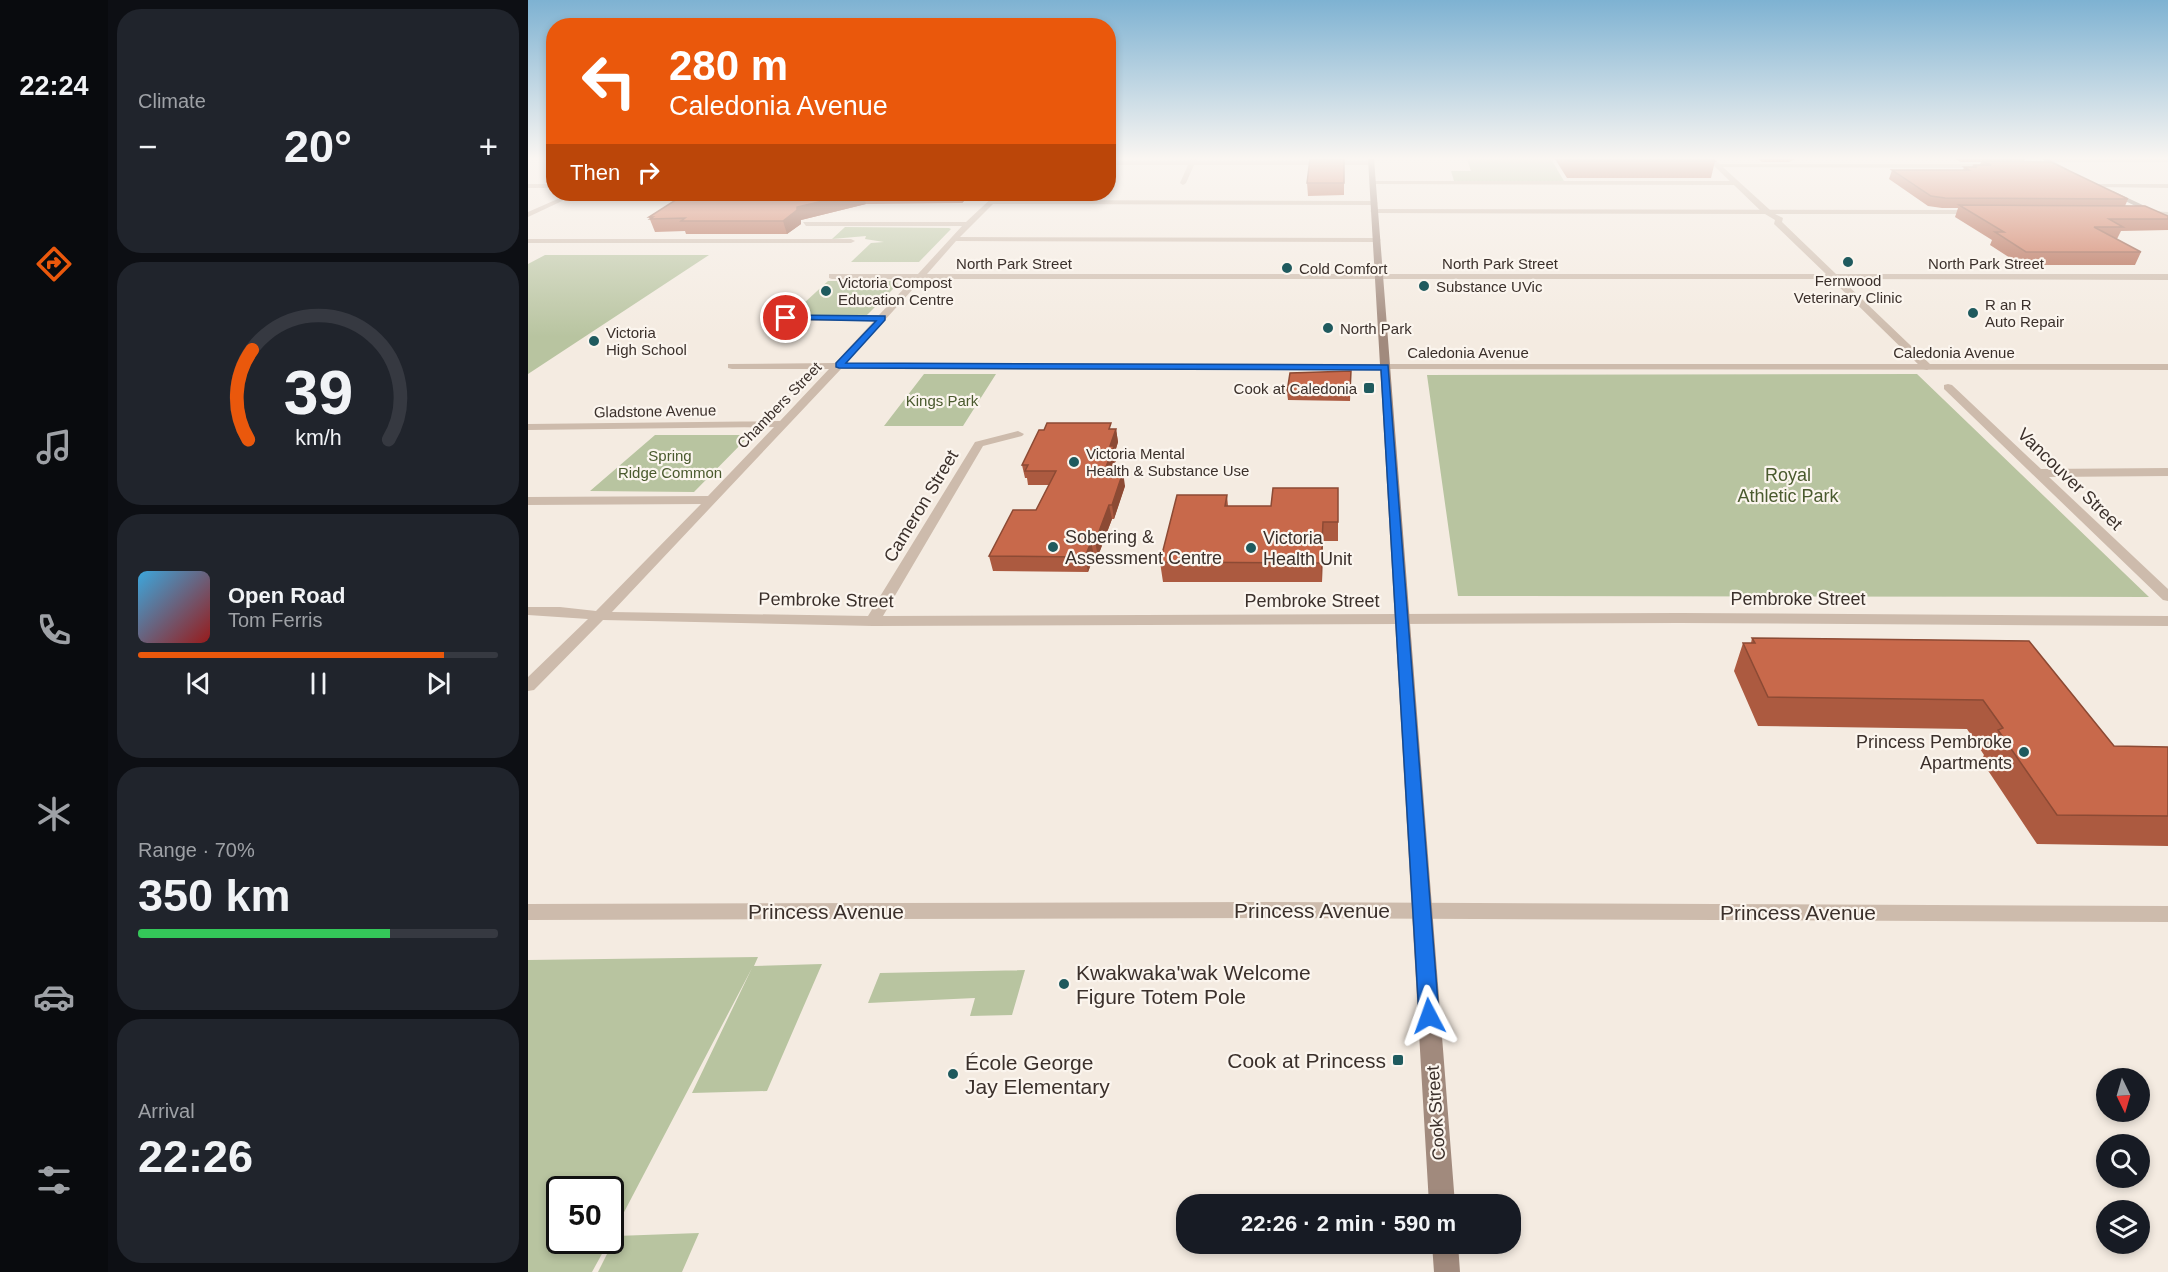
<!DOCTYPE html>
<html lang="en">
<head>
<meta charset="utf-8">
<style>
	body { margin:0; font-family:Arial,sans-serif; background:#20242c; color:#f1f3f6; height:100vh; display:flex; flex-direction:column; font-size:22px; white-space:nowrap }
	* { box-sizing:border-box; margin:0 }
	p { font-size:20px; color:#9ea1a6 }
	.icon { flex:none; width:33px; height:33px; fill:none; stroke:currentColor; stroke-width:2; stroke-linecap:round; stroke-linejoin:round }
	.map { position:relative; flex:1; overflow:hidden }
	.sheet { display:flex; flex-direction:column; gap:9px; padding:9px; background:#0d0f14; width:420px }
	.sheet>* { flex:none }
	.guide { position:absolute; left:18px; top:18px; width:570px; height:183px; border-radius:24px; box-shadow:0 3px 9px #0003; background:#ea580c; color:#fff; overflow:hidden }
	.needle { width:39px; rotate:175deg }
	.fabs { position:absolute; left:1568px; top:1068px; display:grid; gap:12px }
	.fabs a { display:grid; place-items:center; width:54px; height:54px; border-radius:50%; background:#171b24; box-shadow:0 3px 9px #0003; font-size:30px }
	.speed { position:absolute; left:18px; top:1176px; display:flex; gap:12px; font-size:30px; font-weight:700; text-align:center }
	.speed>* { display:grid; place-content:center; width:78px; height:78px; border-radius:50%; background:#171b24; box-shadow:0 3px 9px #0003; line-height:1 }
	.speed .limit { border:3px solid #111; border-radius:9px; background:#fff; color:#111 }
	.pin { position:absolute; display:grid; place-items:center; width:51px; height:51px; color:#fff; margin:-26px; border:3px solid #fff; border-radius:50%; box-shadow:0 2px 6px #0007 }
	.me { position:absolute; width:66px; margin:-33px; rotate:356deg; stroke-linejoin:round; filter:drop-shadow(0 0 4px #0008) }
	.turn { display:flex; align-items:center; gap:21px; height:126px; padding:0 24px; font-size:27px }
	.turn .icon { width:78px; height:78px; stroke-width:2.5 }
	.turn b { display:block; font-size:42px; line-height:51px }
	.then { display:flex; align-items:center; height:57px; padding:0 24px; background:#0003; gap:12px; font-size:22px }
	.big { font-size:45px; font-weight:800; line-height:1.1 }
	.sheet .tile { flex:1; display:flex; flex-direction:column; justify-content:center; gap:9px; min-width:0; padding:0 21px; border-radius:24px; background:#20242c }
	.sheet .dial { align-items:center; gap:0 }
	.dial svg { height:156px; overflow:visible; fill:none; stroke:#363941; stroke-width:7; stroke-linecap:round; text-anchor:middle }
	.dial text { fill:#f1f3f6; stroke:none }
	.song { display:flex; align-items:center; gap:18px }
	.cover { width:72px; height:72px; border-radius:9px; background:linear-gradient(135deg,hsl(200 70% 55%),hsl(0 70% 35%)) }
	.played { height:6px; border-radius:3px; background:linear-gradient(90deg,#ea580c 85%,#363941 85%) }
	.keys { display:flex; justify-content:space-around; direction:ltr }
	.heat { display:flex; justify-content:space-between; align-items:center; font-size:33px; direction:ltr }
	.charge { height:9px; border-radius:4px; background:linear-gradient(90deg,#34c759 70%,#363941 0) }
	.trip { position:absolute; left:648px; top:1194px; width:345px; height:60px; border-radius:24px; background:#171b24; box-shadow:0 3px 9px #0003; font-weight:800; line-height:60px; text-align:center }
	main { display:flex; flex:1; min-height:0 }
	.tab-bar { display:flex; flex-direction:column; width:108px; justify-content:space-around; align-items:center; background:#090b0e; color:#9ea1a6 }
	.tab-bar .icon { width:42px; height:42px }
	.tab-bar .current { color:#ea580c }
	.tab-bar b { font-size:27px; color:#f1f3f6 }
	.map>svg:first-child { display:block }
	.green { fill:#b8c4a0 }
	.lines { fill:none; stroke-linecap:round; stroke-linejoin:round }
	.minor { fill:#cdbbac; fill-rule:evenodd }
	.tertiary { fill:#cdbbac; fill-rule:evenodd }
	.secondary { fill:#a18a7d; fill-rule:evenodd }
	.wall { fill:#ac5a40 }
	.shaded-wall { fill:#8c4a34 }
	.building { fill:#c8694b; stroke:#8c4a34; stroke-width:1.5 }
	.route { fill:#1a73e8; stroke:#114b97; stroke-width:1.5 }
	.poi-dot { fill:#1f5a5e; stroke:#fbf5ee; stroke-width:2 }
	.labels { text-anchor:middle; dominant-baseline:central; stroke-width:4.5; stroke-linejoin:round; paint-order:stroke }
	.far-street-label { font-size:15px; fill:#3b302b; stroke:#fbf5ee }
	.far-poi-label { font-size:15px; fill:#3b302b; stroke:#fbf5ee; text-anchor:start }
	.far-park-label { font-size:15px; fill:#4a5a2e; stroke:#fbf5ee }
	.park-label { font-size:18px; fill:#4a5a2e; stroke:#fbf5ee }
	.street-label { font-size:18px; fill:#3b302b; stroke:#fbf5ee }
	.poi-label { font-size:18px; fill:#3b302b; stroke:#fbf5ee; text-anchor:start }
	.near-street-label { font-size:21px; fill:#3b302b; stroke:#fbf5ee }
	.near-poi-label { font-size:21px; fill:#3b302b; stroke:#fbf5ee; text-anchor:start }
</style>
</head>
<body>
<main>
<nav class="tab-bar">
<b>22:24</b>
<svg class="icon current" aria-label="directions" viewBox="0 0 24 24"><path d="M12 3l9 9-9 9-9-9zM9 14v-3h6M13 9l2 2-2 2"/></svg>
<svg class="icon" aria-label="music" viewBox="0 0 24 24"><path d="M9 18V5l10-2v13"/><circle cx="6" cy="18" r="3"/><circle cx="16" cy="16" r="3"/></svg>
<svg class="icon" aria-label="phone" viewBox="0 0 24 24"><path d="M5 4h4l2 5-3 2q2 4 5 5l2-3 5 2v4C11 20 4 13 5 4z"/></svg>
<svg class="icon" aria-label="climate" viewBox="0 0 24 24"><path d="M12 3v18M4 7l16 10M4 17L20 7"/></svg>
<svg class="icon" aria-label="car" viewBox="0 0 24 24"><path d="M5 17H2v-5l4-1 3-4h7l3 4 3 1v5h-3M9 17h6M6 11h13"/><circle cx="7" cy="17" r="2"/><circle cx="17" cy="17" r="2"/></svg>
<svg class="icon" aria-label="filters" viewBox="0 0 24 24"><path d="M4 7h16M4 17h16"/><circle cx="9" cy="7" r="2"/><circle cx="15" cy="17" r="2"/></svg>
</nav>
<section class="sheet">
<div class="tile"><p>Climate</p>
<div class="heat"><a>−</a><b class="big">20°</b><a>+</a></div>
</div>
<div class="tile dial"><svg viewBox="0 0 100 80">
<path d="M14 69A42 42 0 1 1 86 69"/>
<path d="M14 69A42 42 0 0 1 16 23" stroke="#ea580c"/>
<text x="50" y="56" font-size="32" font-weight="700">39</text>
<text x="50" y="72" font-size="11">km/h</text>
</svg></div>
<div class="tile">
<div class="song"><i class="cover"></i><div><b>Open Road</b><p>Tom Ferris</p></div></div>
<div class="played"></div>
<div class="keys"><svg class="icon" aria-label="previous" viewBox="0 0 24 24"><path d="M18 5L8 12l10 7zM5 5v14"/></svg><svg class="icon" aria-label="pause" viewBox="0 0 24 24"><path d="M8 5v14M16 5v14"/></svg><svg class="icon" aria-label="next" viewBox="0 0 24 24"><path d="M6 5l10 7-10 7zM19 5v14"/></svg></div>
</div>
<div class="tile"><p>Range · 70%</p><b class="big">350 km</b><div class="charge"></div></div>
<div class="tile"><p>Arrival</p><b class="big">22:26</b></div>
</section>
<div class="map">
<svg width="1640" height="1272" viewBox="0 0 1640 1272">
	<rect width="100%" height="100%" fill="#f4ebe1"/>
	<!-- green -->
	<path class="green" d="M 939,159 L 1023,159 L 1036,181 L 926,181 L 923,171 L 943,171 Z
		M 317,227 L 421,228 L 423,229 L 391,262 L 323,262 L 343,243 L 356,242 L 337,239 L 338,236 L 304,239 Z
		M 17,255 L 181,255 L 0,374 L 0,264 Z
		M 300,281 L 367,281 L 370,284 L 339,315 L 263,315 Z
		M 396,374 L 468,374 L 435,426 L 356,426 Z
		M 1389,374 L 1621,597 L 930,596 L 899,375 Z
		M 127,435 L 222,435 L 166,492 L 62,491 Z
		M 230,957 L 226,966 L 294,964 L 239,1091 L 164,1093 L 224,968 L 83,1237 L 82,1190 L 32,1190 L 32,1240 L 81,1241 L 64,1272 L 0,1272 L 0,960 Z
		M 497,970 L 484,1015 L 442,1016 L 447,998 L 340,1003 L 352,973 Z
		M 171,1233 L 154,1272 L 70,1272 L 88,1236 Z"/>
	<g class="lines">
		<!-- minor -->
		<path class="minor" d="M 663,159 L 669,159 L 668,161 L 844,161 L 847,163 L 844,165 L 666,165 L 658,183 L 655,185 L 652,183 L 660,165 L 580,165 L 580,161 L 662,161 Z
			M 1515,159 L 1640,159 L 1640,162 L 1517,162 Z
			M 1189,164 L 1463,164 L 1466,166 L 1463,168 L 1187,167 Z
			M 844,181 L 1206,181 L 1209,183 L 1206,185 L 842,184 Z
			M 0,184 L 26,184 L 26,188 L 0,188 Z
			M 41,194 L 49,194 L 0,217 L 0,212 Z
			M 468,194 L 474,194 L 469,200 L 846,201 L 850,203 L 846,205 L 465,204 L 432,237 L 849,238 L 853,240 L 849,242 L 428,241 L 399,274 L 1298,274 L 1246,224 L 1247,220 L 1237,214 L 846,213 L 842,211 L 846,209 L 1449,210 L 1452,214 L 1247,214 L 1255,218 L 1254,222 L 1308,274 L 1640,274 L 1640,280 L 1313,279 L 1403,365 L 1404,367 L 1399,370 L 1395,369 L 1303,279 L 394,279 L 318,363 L 857,364 L 862,367 L 857,370 L 313,369 L 84,612 L 340,616 L 447,442 L 490,431 L 496,434 L 494,436 L 455,446 L 355,616 L 1152,613 L 1640,616 L 1640,626 L 1152,623 L 345,626 L 75,620 L 6,690 L 0,691 L 0,677 L 60,619 L 0,615 L 0,607 L 32,607 L 68,611 L 173,504 L 0,505 L 0,497 L 180,496 L 246,427 L 0,430 L 0,424 L 252,421 L 301,369 L 204,369 L 200,368 L 200,364 L 307,363 L 346,321 L 258,321 L 255,320 L 255,316 L 351,315 L 385,279 L 304,279 L 301,278 L 301,274 L 390,274 L 434,226 L 278,226 L 275,222 L 438,222 Z
			M 0,239 L 323,239 L 327,241 L 323,243 L 0,243 Z
			M 1420,384 L 1424,385 L 1513,469 L 1640,468 L 1640,476 L 1521,477 L 1640,589 L 1640,601 L 1635,600 L 1416,389 L 1416,385 Z
			M 733,902 L 1640,906 L 1640,922 L 733,918 L 0,920 L 0,904 Z"/>
		<!-- tertiary -->
		<path class="tertiary" d="M 1179,159 L 1186,159 L 1242,210 L 1242,214 L 1236,214 Z
			M 1571,184 L 1640,184 L 1640,188 L 1569,187 Z
			M 1624,211 L 1640,212 L 1640,216 L 1624,215 Z
			M 857,364 L 1640,364 L 1640,370 L 853,369 L 852,367 Z"/>
		<!-- secondary -->
		<path class="secondary" d="M 840,159 L 846,159 L 927,1204 L 901,1204 Z
			M 1513,159 L 1521,159 L 1541,170 L 1536,171 Z
			M 1581,191 L 1585,191 L 1640,217 L 1640,222 L 1581,193 Z
			M 904,1244 L 930,1244 L 932,1272 L 906,1272 Z"/>
	</g>
	<!-- wall -->
	<path class="wall" d="M 816,159 L 816,195 L 780,196 L 779,183 Z
		M 1027,159 L 1185,159 L 1187,161 L 1183,178 L 1039,178 Z
		M 1231,159 L 1268,159 L 1261,162 L 1234,162 Z
		M 1427,159 L 1497,159 L 1496,161 L 1600,199 L 1597,206 L 1640,216 L 1640,230 L 1593,231 L 1589,239 L 1588,239 L 1613,252 L 1607,265 L 1493,265 L 1462,245 L 1464,240 L 1427,217 L 1430,208 L 1414,208 L 1400,206 L 1361,179 L 1364,170 L 1435,170 L 1436,167 L 1444,167 L 1445,165 L 1452,165 L 1453,162 L 1433,162 Z
		M 157,194 L 443,194 L 434,203 L 338,204 L 273,220 L 273,224 L 259,234 L 158,234 L 157,231 L 127,232 L 121,217 Z
		M 823,371 L 822,401 L 760,400 L 759,392 Z
		M 584,429 L 588,429 L 590,442 L 587,452 L 588,460 L 584,472 L 597,486 L 586,519 L 584,519 L 570,556 L 566,556 L 560,572 L 465,571 L 461,556 L 508,510 L 521,485 L 500,485 L 499,478 L 497,478 L 494,465 Z
		M 810,488 L 810,541 L 795,541 L 794,582 L 635,582 L 632,562 L 699,495 L 700,506 L 743,506 Z
		M 1224,638 L 1501,641 L 1586,746 L 1640,747 L 1640,846 L 1509,844 L 1453,760 L 1456,755 L 1439,729 L 1230,726 L 1206,671 L 1215,643 L 1223,643 Z"/>
	<!-- shaded-wall -->
	<path class="shaded-wall" d="M 324,194 L 335,194 L 338,204 L 273,220 L 273,224 L 259,234 L 255,221 L 269,207 Z
		M 431,194 L 443,194 L 434,203 Z
		M 588,429 L 590,442 L 587,452 L 588,460 L 579,485 L 576,472 L 582,446 Z
		M 595,472 L 597,486 L 586,519 L 584,505 Z
		M 581,505 L 584,519 L 570,556 L 567,542 Z
		M 795,522 L 795,541 L 794,582 L 793,563 Z
		M 563,542 L 566,556 L 560,572 L 557,557 Z"/>
	<!-- building -->
	<path class="building" d="M 782,159 L 816,159 L 816,183 L 779,183 Z
		M 1039,159 L 1185,159 L 1187,161 L 1041,161 Z
		M 1454,161 L 1523,162 L 1600,199 L 1417,198 L 1403,196 L 1364,170 L 1441,170 L 1436,167 L 1449,167 L 1445,165 L 1463,165 Z
		M 157,194 L 324,194 L 269,207 L 269,210 L 255,221 L 153,221 L 157,218 L 122,219 L 125,217 L 121,217 Z
		M 1431,205 L 1617,206 L 1640,216 L 1640,219 L 1581,219 L 1595,227 L 1566,227 L 1613,252 L 1498,252 L 1467,232 L 1476,232 Z
		M 823,371 L 822,392 L 759,392 L 762,373 Z
		M 519,423 L 583,423 L 581,429 L 588,429 L 582,446 L 586,446 L 576,472 L 595,472 L 584,505 L 581,505 L 567,542 L 563,542 L 557,557 L 461,556 L 485,510 L 508,510 L 528,471 L 497,471 L 500,465 L 494,465 L 511,430 L 516,430 Z
		M 745,488 L 810,488 L 810,522 L 795,522 L 793,563 L 632,562 L 649,495 L 699,495 L 697,506 L 743,506 Z
		M 1224,638 L 1501,641 L 1586,746 L 1640,747 L 1640,816 L 1529,815 L 1470,730 L 1475,728 L 1455,700 L 1240,697 L 1215,643 L 1227,643 Z"/>
	<!-- sky -->
	<linearGradient id="sky" x2="0" y2="1"><stop stop-color="#7eb2d2"/><stop offset="0.47" stop-color="#faf6f2"/><stop offset="1" stop-color="#faf6f2" stop-opacity="0"/></linearGradient>
	<rect width="1640" height="337" fill="url(#sky)"/>
	<!-- route -->
	<path class="route" d="M 258,315 L 357,316 L 357,320 L 318,363 L 860,365 L 911,1016 L 908,1023 L 901,1026 L 894,1023 L 891,1016 L 853,370 L 311,368 L 308,367 L 308,363 L 348,321 L 256,319 L 256,316 Z"/>
	<!-- markers -->
	<g class="poi-dot">
		<circle cx="1320" cy="262" r="6"/>
		<circle cx="759" cy="268" r="6"/>
		<circle cx="896" cy="286" r="6"/>
		<circle cx="298" cy="291" r="6"/>
		<circle cx="1445" cy="313" r="6"/>
		<circle cx="800" cy="328" r="6"/>
		<circle cx="66" cy="341" r="6"/>
		<rect x="835" y="382" width="12" height="12" rx="3"/>
		<circle cx="546" cy="462" r="6"/>
		<circle cx="525" cy="547" r="6"/>
		<circle cx="723" cy="548" r="6"/>
		<circle cx="1496" cy="752" r="6"/>
		<circle cx="536" cy="984" r="6"/>
		<rect x="864" y="1054" width="12" height="12" rx="3"/>
		<circle cx="425" cy="1074" r="6"/>
	</g>
	<g class="labels">
		<!-- far-street labels -->
		<g class="far-street-label">
			<text x="486" y="263">North Park Street</text>
			<text x="972" y="263">North Park Street</text>
			<text x="1458" y="263">North Park Street</text>
			<text x="940" y="352">Caledonia Avenue</text>
			<text x="1426" y="352">Caledonia Avenue</text>
			<text transform="translate(251 405) rotate(-46)">Chambers Street</text>
			<text transform="translate(127 411) rotate(-1)">Gladstone Avenue</text>
		</g>
		<!-- far-poi labels -->
		<g class="far-poi-label">
			<text x="771" y="268">Cold Comfort</text>
			<text x="1320" y="280" text-anchor="middle">Fernwood<tspan x="1320" dy="17">Veterinary Clinic</tspan></text>
			<text x="310" y="282">Victoria Compost<tspan x="310" dy="17">Education Centre</tspan></text>
			<text x="908" y="286">Substance UVic</text>
			<text x="1457" y="304">R an R<tspan x="1457" dy="17">Auto Repair</tspan></text>
			<text x="812" y="328">North Park</text>
			<text x="78" y="332">Victoria<tspan x="78" dy="17">High School</tspan></text>
			<text x="829" y="388" text-anchor="end">Cook at Caledonia</text>
			<text x="558" y="453">Victoria Mental<tspan x="558" dy="17">Health &amp; Substance Use</tspan></text>
		</g>
		<!-- far-park labels -->
		<g class="far-park-label">
			<text x="414" y="400">Kings Park</text>
			<text x="142" y="455">Spring<tspan x="142" dy="17">Ridge Common</tspan></text>
		</g>
		<!-- park labels -->
		<g class="park-label">
			<text x="1260" y="475">Royal<tspan x="1260" dy="21">Athletic Park</tspan></text>
		</g>
		<!-- street labels -->
		<g class="street-label">
			<text transform="translate(1542 479) rotate(44)">Vancouver Street</text>
			<text transform="translate(393 506) rotate(-59)">Cameron Street</text>
			<text x="1270" y="599">Pembroke Street</text>
			<text transform="translate(298 600) rotate(1)">Pembroke Street</text>
			<text x="784" y="601">Pembroke Street</text>
			<text transform="translate(908 1113) rotate(-94)">Cook Street</text>
		</g>
		<!-- poi labels -->
		<g class="poi-label">
			<text x="537" y="537">Sobering &amp;<tspan x="537" dy="21">Assessment Centre</tspan></text>
			<text x="735" y="538">Victoria<tspan x="735" dy="21">Health Unit</tspan></text>
			<text x="1484" y="742" text-anchor="end">Princess Pembroke<tspan x="1484" dy="21">Apartments</tspan></text>
		</g>
		<!-- near-street labels -->
		<g class="near-street-label">
			<text x="784" y="910">Princess Avenue</text>
			<text x="298" y="911">Princess Avenue</text>
			<text x="1270" y="912">Princess Avenue</text>
		</g>
		<!-- near-poi labels -->
		<g class="near-poi-label">
			<text x="548" y="972">Kwakwaka'wak Welcome<tspan x="548" dy="24">Figure Totem Pole</tspan></text>
			<text x="858" y="1060" text-anchor="end">Cook at Princess</text>
			<text x="437" y="1062">École George<tspan x="437" dy="24">Jay Elementary</tspan></text>
		</g>
	</g>
</svg>
<div class="fabs">
<a><svg class="needle" viewBox="-14 -14 28 28"><path d="M0-13l5 13h-10z" fill="#e53935"/><path d="M0 13l5-13h-10z" fill="#9ea1a6"/></svg></a>
<a><svg class="icon" aria-label="search" viewBox="0 0 24 24"><circle cx="10" cy="10" r="6"/><path d="M15 15l6 6"/></svg></a>
<a><svg class="icon" aria-label="layers" viewBox="0 0 24 24"><path d="M12 4l9 5-9 5-9-5zM3 14l9 5 9-5"/></svg></a>
</div>
<div class="speed"><div class="limit">50</div></div>
<div class="pin" style="left:258px;top:318px;background:#d93025"><svg class="icon" aria-label="arrive" viewBox="0 0 24 24"><path d="M6 21V4h12l-3 4 3 4H6"/></svg></div>
<svg class="me" style="left:901px;top:1016px" viewBox="-20 -20 40 40"><path d="M0-17L14 15 0 8-14 15z" fill="#1a73e8" stroke="#fff" stroke-width="4"/></svg>
<div class="trip">22:26 · 2 min · 590 m</div>
<div class="guide">
<div class="turn"><svg class="icon" aria-label="left" viewBox="0 0 24 24"><path d="M17 20v-9H6M10 6l-5 5 5 5"/></svg><div><b>280 m</b>Caledonia Avenue</div></div>
<div class="then">Then<svg class="icon" aria-label="right" viewBox="0 0 24 24"><path d="M7 20v-9h11M14 6l5 5-5 5"/></svg></div>
</div>
</div>
</main>
</body>
</html>
